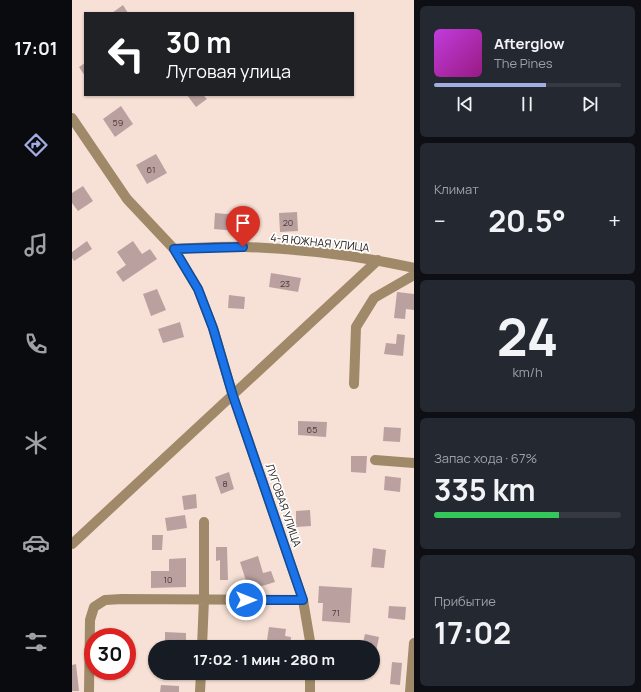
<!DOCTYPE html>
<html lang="ru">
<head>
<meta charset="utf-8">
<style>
	body { margin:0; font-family:Manrope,sans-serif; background:#242831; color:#f1f3f6; height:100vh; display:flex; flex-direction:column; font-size:15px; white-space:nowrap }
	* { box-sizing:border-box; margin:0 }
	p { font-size:13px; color:#9ea1a6 }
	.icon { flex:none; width:22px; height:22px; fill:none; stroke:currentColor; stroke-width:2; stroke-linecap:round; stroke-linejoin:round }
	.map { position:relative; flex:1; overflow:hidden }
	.details { display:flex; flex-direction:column; gap:6px; padding:6px; background:#0d0f14; width:227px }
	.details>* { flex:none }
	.banner { position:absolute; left:12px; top:12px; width:270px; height:84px; border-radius:0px; box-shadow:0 1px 3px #0004; background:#202124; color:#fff; overflow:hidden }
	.speed { position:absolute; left:12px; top:628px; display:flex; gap:8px; font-size:20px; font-weight:700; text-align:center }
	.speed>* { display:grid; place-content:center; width:52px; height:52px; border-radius:50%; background:#171b24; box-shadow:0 1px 3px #0004; line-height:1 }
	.speed .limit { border:6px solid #d22; background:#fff; color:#111 }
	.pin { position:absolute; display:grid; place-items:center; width:34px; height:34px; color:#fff; margin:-41px -17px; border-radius:50% 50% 50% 0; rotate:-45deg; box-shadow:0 0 4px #0007 }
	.pin .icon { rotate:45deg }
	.me { position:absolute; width:44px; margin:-22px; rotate:90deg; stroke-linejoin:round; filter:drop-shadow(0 0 3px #0008) }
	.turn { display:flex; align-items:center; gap:14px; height:84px; padding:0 16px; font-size:18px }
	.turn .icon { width:52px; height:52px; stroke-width:2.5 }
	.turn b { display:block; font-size:28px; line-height:34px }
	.big { font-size:30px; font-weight:700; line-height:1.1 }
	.details .tile { flex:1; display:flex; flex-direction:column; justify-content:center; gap:6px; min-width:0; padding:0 14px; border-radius:6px; background:#242831 }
	.details .dial { align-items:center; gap:0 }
	.dial b { font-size:52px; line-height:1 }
	.song { display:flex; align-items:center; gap:12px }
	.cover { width:48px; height:48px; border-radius:6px; background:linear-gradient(135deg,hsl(290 70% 55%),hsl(310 70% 35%)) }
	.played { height:4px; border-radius:2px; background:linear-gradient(90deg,#a4ade3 60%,#363941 60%) }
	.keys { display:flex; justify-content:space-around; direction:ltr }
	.heat { display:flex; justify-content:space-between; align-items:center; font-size:22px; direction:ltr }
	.charge { height:6px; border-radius:3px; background:linear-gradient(90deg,#34c759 67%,#363941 0) }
	.trip { position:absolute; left:76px; top:640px; width:232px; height:40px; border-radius:20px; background:#171b24; box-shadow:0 1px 3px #0004; font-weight:700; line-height:40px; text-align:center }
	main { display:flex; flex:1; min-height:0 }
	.tab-bar { display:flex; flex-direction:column; width:72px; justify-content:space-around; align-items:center; background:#090b0e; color:#9ea1a6 }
	.tab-bar .icon { width:28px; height:28px }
	.tab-bar .on { color:#a4ade3 }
	.tab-bar b { font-size:18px; color:#f1f3f6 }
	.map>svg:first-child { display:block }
	.building { fill:#baa1a0 }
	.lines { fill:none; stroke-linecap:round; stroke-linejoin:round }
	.minor { stroke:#9f8968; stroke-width:10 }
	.route-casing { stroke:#114b97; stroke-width:10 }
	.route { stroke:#1a73e8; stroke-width:7 }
	.labels { text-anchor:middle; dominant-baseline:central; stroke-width:3.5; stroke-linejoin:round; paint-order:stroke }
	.number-label { font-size:9px; fill:#483c38 }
	.street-label { font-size:11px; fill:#221a16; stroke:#fff }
</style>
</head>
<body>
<main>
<nav class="tab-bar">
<b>17:01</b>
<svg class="icon on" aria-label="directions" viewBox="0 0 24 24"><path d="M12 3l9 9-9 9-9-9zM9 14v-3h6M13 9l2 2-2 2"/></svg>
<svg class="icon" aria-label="music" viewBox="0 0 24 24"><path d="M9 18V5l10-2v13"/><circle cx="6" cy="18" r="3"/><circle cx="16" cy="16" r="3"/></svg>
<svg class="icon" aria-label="phone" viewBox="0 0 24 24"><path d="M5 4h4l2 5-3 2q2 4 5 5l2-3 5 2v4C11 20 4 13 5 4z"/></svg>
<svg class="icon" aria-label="climate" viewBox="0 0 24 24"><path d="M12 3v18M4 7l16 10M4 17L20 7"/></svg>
<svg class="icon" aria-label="car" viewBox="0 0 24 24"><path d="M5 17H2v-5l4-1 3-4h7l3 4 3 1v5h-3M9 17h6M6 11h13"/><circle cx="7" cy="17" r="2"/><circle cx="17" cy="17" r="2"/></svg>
<svg class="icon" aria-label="filters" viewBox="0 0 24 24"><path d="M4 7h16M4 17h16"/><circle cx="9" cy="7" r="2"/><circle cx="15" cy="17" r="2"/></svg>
</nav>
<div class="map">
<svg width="342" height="692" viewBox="0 0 342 692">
	<rect width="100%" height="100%" fill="#f7e0d5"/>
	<!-- building -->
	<path class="building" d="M 51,5 L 56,13 L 40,13 Z
		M 13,63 L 13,76 L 7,67 Z
		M 115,95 L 134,95 L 132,96 L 135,99 L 124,107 Z
		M 49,106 L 61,124 L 43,137 L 31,119 Z
		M 84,154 L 95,173 L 75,184 L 64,165 Z
		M 11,186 L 21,201 L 6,211 L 0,203 L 0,193 Z
		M 225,212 L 226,231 L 208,232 L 207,213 Z
		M 143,213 L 166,215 L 165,231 L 142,229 Z
		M 15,241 L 20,249 L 2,261 L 0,258 L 0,252 Z
		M 61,241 L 70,254 L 78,249 L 85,259 L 51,282 L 44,272 L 54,265 L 45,252 Z
		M 199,273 L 229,278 L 226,292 L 197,287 Z
		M 85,289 L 94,310 L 79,316 L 71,294 Z
		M 325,292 L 342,294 L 342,310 L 334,309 L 333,319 L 322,318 Z
		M 157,295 L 173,297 L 172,309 L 156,308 Z
		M 108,322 L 112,337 L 91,343 L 86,329 Z
		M 325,334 L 333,335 L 331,356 L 312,354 L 314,343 L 324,344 Z
		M 226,421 L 255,422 L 254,437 L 226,435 Z
		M 312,427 L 329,428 L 328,442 L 311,441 Z
		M 279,456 L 295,456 L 294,473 L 279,472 Z
		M 157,472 L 162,489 L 149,494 L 143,477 Z
		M 313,476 L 329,478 L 328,492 L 312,490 Z
		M 124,494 L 125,508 L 112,510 L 110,496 Z
		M 238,510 L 239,526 L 224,527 L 224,511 Z
		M 113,515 L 115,528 L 95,531 L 93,518 Z
		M 80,535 L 91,535 L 90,550 L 80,550 Z
		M 144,547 L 155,547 L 156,580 L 148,580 L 148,560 L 144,561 Z
		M 301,548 L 314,550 L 312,568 L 299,567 Z
		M 186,556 L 191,573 L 199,571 L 203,582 L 177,590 L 168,562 Z
		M 114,558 L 114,587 L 79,588 L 79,571 L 97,571 L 97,559 Z
		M 247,586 L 280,588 L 278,623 L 250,621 L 251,603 L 246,603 Z
		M 317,606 L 334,607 L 333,620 L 316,618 Z
		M 197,627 L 214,629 L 213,636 L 219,637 L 218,647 L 194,647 Z
		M 93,632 L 114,633 L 114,647 L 93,647 Z
		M 293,634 L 307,637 L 303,657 L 301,656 L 301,647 L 290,647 Z
		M 320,662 L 330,663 L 328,685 L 318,684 Z
		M 4,664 L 7,691 L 0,691 L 0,665 Z
		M 89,685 L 107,686 L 107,692 L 88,692 Z"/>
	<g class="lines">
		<!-- minor -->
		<path class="minor" d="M 0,118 L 55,199 L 102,249 L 126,289 L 141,328 L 161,396 L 231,600 L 239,647
			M 102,249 C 126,248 149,246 173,247 C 231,249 285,255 342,268
			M 282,384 L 284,327 L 302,298 L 342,275
			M 303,460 L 342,463
			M 0,544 L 306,260
			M 130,647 L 132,599 L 132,522
			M 17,692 L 18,620 L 22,607 L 33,600 L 50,599 L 231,600
			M 128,692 L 129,673
			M 238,692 L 238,673
			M 338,692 L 342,643"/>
	</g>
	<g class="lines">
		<!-- route casing -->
		<g class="route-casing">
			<path id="route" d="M 171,247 L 102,249 L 126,289 L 141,328 L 161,396 L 231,600 L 174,600"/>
		</g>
		<!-- route -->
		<use href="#route" class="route"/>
	</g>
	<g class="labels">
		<!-- number labels -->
		<g class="number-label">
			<text x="46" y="122">59</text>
			<text x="79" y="169">61</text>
			<text x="216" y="222">20</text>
			<text x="213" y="283">23</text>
			<text x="240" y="429">65</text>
			<text x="153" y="483">8</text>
			<text x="96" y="579">10</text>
			<text x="264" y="612">71</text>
		</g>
		<!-- street labels -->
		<g class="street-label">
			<text transform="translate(248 242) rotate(6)">4-Я ЮЖНАЯ УЛИЦА</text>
			<text transform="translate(212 505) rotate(71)">ЛУГОВАЯ УЛИЦА</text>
		</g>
	</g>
</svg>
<div class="speed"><div class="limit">30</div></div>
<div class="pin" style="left:171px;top:247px;background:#d93025"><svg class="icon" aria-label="arrive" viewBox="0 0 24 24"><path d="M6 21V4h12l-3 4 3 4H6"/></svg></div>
<svg class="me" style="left:174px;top:600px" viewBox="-20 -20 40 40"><circle r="17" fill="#1a73e8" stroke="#fff" stroke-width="3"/><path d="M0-11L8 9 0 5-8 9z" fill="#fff"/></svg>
<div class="trip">17:02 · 1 мин · 280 m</div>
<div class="banner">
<div class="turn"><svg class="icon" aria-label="left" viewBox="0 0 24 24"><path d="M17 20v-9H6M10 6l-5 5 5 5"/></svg><div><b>30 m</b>Луговая улица</div></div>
</div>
</div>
<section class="details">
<div class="tile">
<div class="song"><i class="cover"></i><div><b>Afterglow</b><p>The Pines</p></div></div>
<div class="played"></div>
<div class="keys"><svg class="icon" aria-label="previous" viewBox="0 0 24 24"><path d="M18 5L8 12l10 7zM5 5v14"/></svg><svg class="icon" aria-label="pause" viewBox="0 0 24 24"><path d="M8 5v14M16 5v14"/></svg><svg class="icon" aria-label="next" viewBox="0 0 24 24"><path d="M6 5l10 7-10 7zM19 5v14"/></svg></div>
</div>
<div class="tile"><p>Климат</p>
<div class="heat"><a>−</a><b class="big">20.5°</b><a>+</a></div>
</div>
<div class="tile dial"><b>24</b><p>km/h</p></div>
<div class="tile"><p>Запас хода · 67%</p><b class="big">335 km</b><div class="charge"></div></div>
<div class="tile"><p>Прибытие</p><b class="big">17:02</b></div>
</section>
</main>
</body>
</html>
